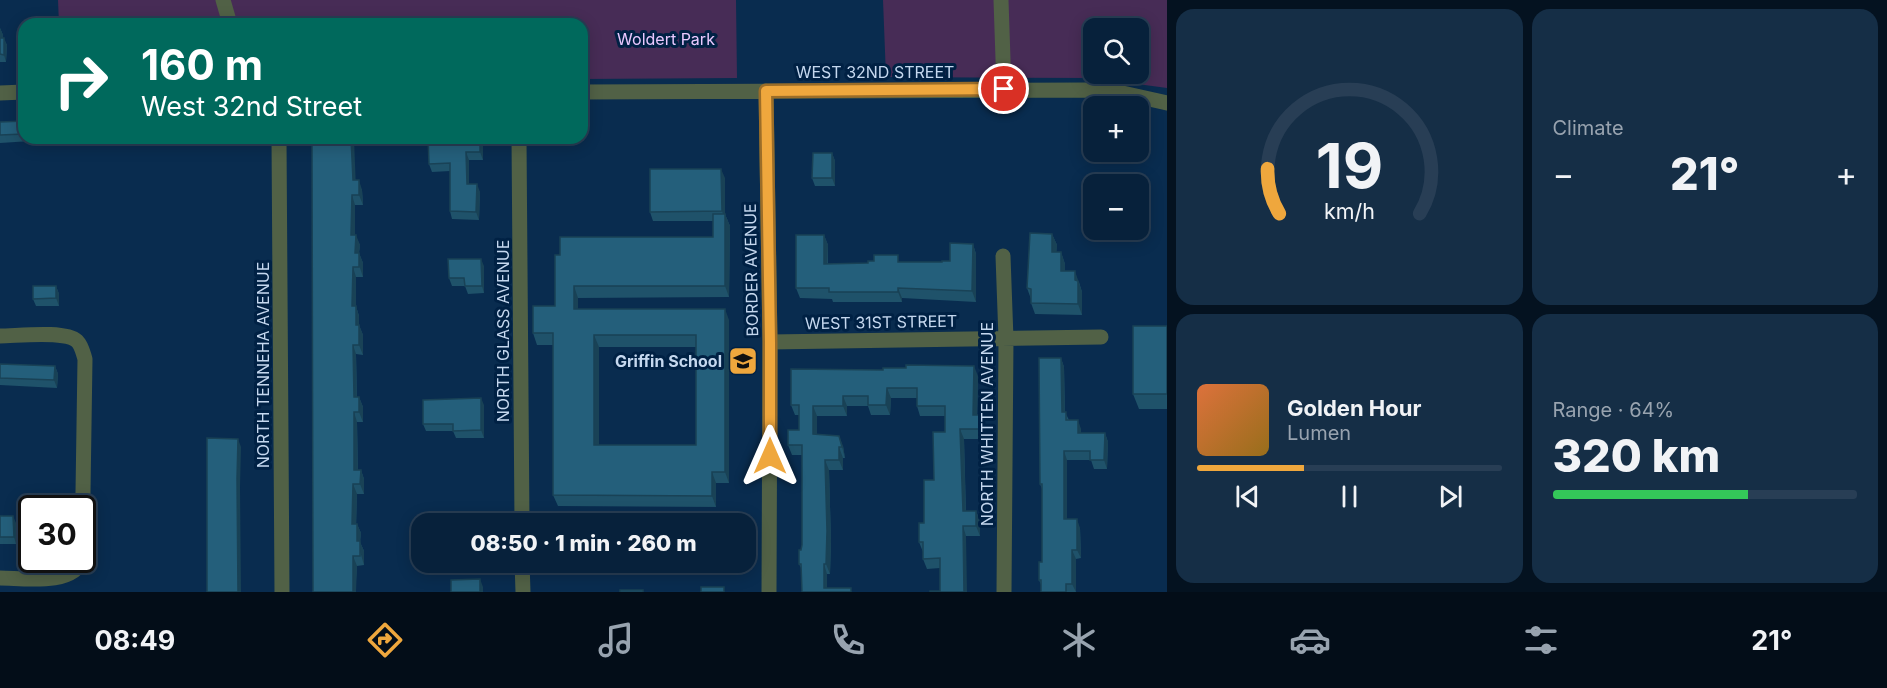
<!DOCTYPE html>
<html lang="en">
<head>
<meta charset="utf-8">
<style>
	body { margin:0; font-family:Inter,sans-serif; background:#152e46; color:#f1f3f6; height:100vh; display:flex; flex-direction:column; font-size:22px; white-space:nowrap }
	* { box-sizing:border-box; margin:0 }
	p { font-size:20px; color:#98a3af }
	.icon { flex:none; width:33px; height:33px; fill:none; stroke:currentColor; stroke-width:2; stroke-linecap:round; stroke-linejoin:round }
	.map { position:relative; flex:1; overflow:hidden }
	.details { display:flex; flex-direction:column; gap:9px; padding:9px; background:#041220; width:720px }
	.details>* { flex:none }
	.top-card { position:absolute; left:18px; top:18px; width:570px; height:126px; border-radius:18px; box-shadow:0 3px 15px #0003,0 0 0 2px #283e55; background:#00695c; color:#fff; overflow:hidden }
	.tools { position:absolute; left:1083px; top:18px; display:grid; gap:12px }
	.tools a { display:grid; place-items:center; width:66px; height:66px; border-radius:12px; background:#07213b; box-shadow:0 3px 15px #0003,0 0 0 2px #283e55; font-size:30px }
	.speed { position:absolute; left:18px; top:495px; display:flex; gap:12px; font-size:30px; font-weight:700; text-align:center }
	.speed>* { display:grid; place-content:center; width:78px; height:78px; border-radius:50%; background:#07213b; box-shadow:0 3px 15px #0003,0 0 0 2px #283e55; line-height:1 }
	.speed .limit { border:3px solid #111; border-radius:9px; background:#fff; color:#111 }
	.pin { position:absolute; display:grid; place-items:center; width:51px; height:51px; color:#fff; margin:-26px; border:3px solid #fff; border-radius:50%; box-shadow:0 2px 6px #0007 }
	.me { position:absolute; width:66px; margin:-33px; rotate:0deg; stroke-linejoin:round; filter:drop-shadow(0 0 4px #0008) }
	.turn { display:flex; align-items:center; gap:21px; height:126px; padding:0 24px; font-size:27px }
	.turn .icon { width:78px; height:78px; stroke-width:2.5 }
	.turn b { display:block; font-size:42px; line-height:51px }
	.big { font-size:45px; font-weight:800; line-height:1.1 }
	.details .widget { flex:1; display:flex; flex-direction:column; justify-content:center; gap:9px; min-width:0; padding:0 21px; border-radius:18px; background:#152e46 }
	.details .dial { align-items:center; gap:0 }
	.dial svg { height:156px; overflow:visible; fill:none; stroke:#283e55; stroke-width:7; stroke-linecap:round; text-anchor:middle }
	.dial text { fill:#f1f3f6; stroke:none }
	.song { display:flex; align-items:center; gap:18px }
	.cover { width:72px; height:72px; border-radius:9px; background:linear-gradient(135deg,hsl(20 70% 55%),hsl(40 70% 35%)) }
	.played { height:6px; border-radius:3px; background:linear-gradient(90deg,#efa73d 35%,#283e55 35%) }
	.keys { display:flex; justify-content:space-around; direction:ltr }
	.heat { display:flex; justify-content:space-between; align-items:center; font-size:33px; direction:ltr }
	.charge { height:9px; border-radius:4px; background:linear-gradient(90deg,#34c759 64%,#283e55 0) }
	.details .tiles { flex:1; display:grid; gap:9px; grid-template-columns:repeat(2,1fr) }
	.trip { position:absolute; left:411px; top:513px; width:345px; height:60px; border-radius:18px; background:#07213b; box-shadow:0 3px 15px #0003,0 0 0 2px #283e55; font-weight:800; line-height:60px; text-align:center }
	.dock { display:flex; height:96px; justify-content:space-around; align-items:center; background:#030d18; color:#98a3af }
	.dock .icon { width:42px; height:42px }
	.dock .active { color:#efa73d }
	.dock b { font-size:27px; color:#f1f3f6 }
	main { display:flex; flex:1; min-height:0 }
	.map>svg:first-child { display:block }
	.green { fill:#472c56; fill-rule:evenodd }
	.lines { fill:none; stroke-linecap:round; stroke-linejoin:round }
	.minor { stroke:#516146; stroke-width:15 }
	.wall { fill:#1f526a; fill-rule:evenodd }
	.shaded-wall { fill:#194256 }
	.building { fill:#245f7b; stroke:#194256; stroke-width:1.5; fill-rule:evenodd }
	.route-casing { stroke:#9b6d28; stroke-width:15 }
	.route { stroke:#efa73d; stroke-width:10 }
	.labels { text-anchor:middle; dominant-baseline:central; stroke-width:6; stroke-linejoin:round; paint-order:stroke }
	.park-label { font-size:16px; fill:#eac8fe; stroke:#002144 }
	.street-label { font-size:16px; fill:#c5d8ef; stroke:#002144 }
	.poi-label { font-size:16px; font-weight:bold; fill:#c5d8ef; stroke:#002144; text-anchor:end }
</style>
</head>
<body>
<main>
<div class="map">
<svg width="1167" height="592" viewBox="0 0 1167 592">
	<rect width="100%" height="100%" fill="#092c4f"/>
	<!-- green -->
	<path class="green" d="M 58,0 L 736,0 L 737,78 L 582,79 L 582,24 L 59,24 Z
		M 883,0 L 1167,0 L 1167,88 L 1093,78 L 886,77 ZM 1094,28 L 1138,28 L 1138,74 L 1094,74 Z"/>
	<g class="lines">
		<!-- minor -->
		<path class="minor" d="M 223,0 L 230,24
			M 1001,0 L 1004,89
			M 766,91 L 770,342 L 769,592
			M 582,92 L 1087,90 L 1118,92 L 1167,103
			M 0,93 L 24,92
			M 279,138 L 282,592
			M 519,138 L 522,524
			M 1003,256 L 1006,339 L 1004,592
			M 0,336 C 17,336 65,330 77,341 C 82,346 83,353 85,359 L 82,559
			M 770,342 L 1101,337
			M 522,562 L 523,592
			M 0,578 C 23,578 73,586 82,560"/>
	</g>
	<!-- wall -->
	<path class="wall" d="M 0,28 L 3,35 L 3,38 L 7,45 L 6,62 L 0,62 Z
		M 24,121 L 24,138 L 54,138 L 54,144 L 32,144 L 31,141 L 0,143 L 0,122 Z
		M 312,138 L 356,180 L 362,190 L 363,205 L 355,205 L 355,235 L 360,245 L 359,253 L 363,263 L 363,277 L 356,277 L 356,306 L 359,316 L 359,325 L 363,335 L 363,355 L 356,354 L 357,397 L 359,397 L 363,407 L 363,422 L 357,422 L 358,470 L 361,470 L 364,479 L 364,494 L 357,494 L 356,524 L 357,524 L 361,533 L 360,542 L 364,551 L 364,565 L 357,566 L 356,581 Z
		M 483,142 L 483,160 L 469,160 L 469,184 L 480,192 L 479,220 L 452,219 L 450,211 L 450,171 L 432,172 L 429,164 Z
		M 832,153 L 835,161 L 835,186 L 815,186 L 812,178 Z
		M 725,178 L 725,214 L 730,226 L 729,297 L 578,298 L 578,309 L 729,320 L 729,483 L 716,483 L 716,507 L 558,506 L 553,495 L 553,345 L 537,345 L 533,333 L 555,306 L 560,255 L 713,237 L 713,221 L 653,221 L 650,212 ZM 599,347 L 696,347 L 696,445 L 599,445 Z
		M 1052,234 L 1057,245 L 1056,252 L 1061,252 L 1065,264 L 1065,271 L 1079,282 L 1082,292 L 1082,315 L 1035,314 L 1031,303 L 1031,299 L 1027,288 Z
		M 824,235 L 828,245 L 828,264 L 942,262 L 950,261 L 973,244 L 976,254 L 976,302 L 902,298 L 902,302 L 833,302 L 832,299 L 800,298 L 796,288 Z
		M 484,266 L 484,293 L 468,294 L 465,286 L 452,286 L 449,278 Z
		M 56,286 L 59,294 L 59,306 L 36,306 L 33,299 Z
		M 1167,326 L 1167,409 L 1139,409 L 1133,394 Z
		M 1061,358 L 1064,367 L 1065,412 L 1069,420 L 1081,429 L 1081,433 L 1105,433 L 1108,442 L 1107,469 L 1094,469 L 1091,460 L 1067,460 L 1067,519 L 1080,528 L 1081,558 L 1076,559 L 1076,592 L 1041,592 L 1041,585 L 1039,580 L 1042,562 L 1042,489 L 1040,484 Z
		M 0,364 L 55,366 L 58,374 L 57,388 L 0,385 Z
		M 791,369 L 978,376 L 977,415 L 979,415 L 983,425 L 983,439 L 964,439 L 966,511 L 976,511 L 980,521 L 980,536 L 966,536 L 940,591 L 940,568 L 927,569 L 923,559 L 923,552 L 919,542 L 945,432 L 945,416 L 920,416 L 917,406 L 917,398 L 891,398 L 890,415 L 871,415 L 868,406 L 847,406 L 847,416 L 817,416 L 817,434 L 843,446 L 845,458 L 843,458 L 843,470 L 829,470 L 831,541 L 830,574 L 827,574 L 802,592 L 802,570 L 799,564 L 802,545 L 802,455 L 792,455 L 788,445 L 799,430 L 799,415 L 795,415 L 791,405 Z
		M 484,405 L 484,438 L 456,438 L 453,431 L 426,431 L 423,424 Z
		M 0,516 L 16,523 L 16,544 L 0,544 Z"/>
	<!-- shaded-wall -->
	<path class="shaded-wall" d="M 0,28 L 3,35 L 3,45 L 0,38 Z
		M 4,38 L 7,45 L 6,62 L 4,55 Z
		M 351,138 L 354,138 L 356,190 L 353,180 Z
		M 480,138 L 481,138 L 483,142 L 483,160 L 480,152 Z
		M 466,152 L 469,160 L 469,192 L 467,184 Z
		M 832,153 L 835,161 L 835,186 L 832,178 Z
		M 721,169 L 725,178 L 725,221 L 722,211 Z
		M 359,180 L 362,190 L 363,205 L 359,195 Z
		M 477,184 L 480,192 L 479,220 L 476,212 Z
		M 352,195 L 355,205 L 355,245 L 351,235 Z
		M 725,214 L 730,226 L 729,297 L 725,286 Z
		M 1052,234 L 1057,245 L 1056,263 L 1052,252 Z
		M 356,235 L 360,245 L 359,253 L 363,263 L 363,277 L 355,253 Z
		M 824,235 L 828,245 L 827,274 L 824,264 Z
		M 973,244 L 976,254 L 976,302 L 972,291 Z
		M 1061,252 L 1065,264 L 1065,282 L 1061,271 Z
		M 481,259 L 484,266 L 484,293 L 482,286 Z
		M 353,267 L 356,277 L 356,316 L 352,306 Z
		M 1075,271 L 1082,292 L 1082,315 L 1078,304 L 1075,280 Z
		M 56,286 L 59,294 L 59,306 L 56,298 Z
		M 574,286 L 578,298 L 578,320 L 574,309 Z
		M 898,288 L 902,298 L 902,302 L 898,292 Z
		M 356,306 L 359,316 L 359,335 L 356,325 Z
		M 725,309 L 729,320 L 729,483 L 725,472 Z
		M 359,325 L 363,335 L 363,355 L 359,345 Z
		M 594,335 L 599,347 L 599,456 L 594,445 Z
		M 353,345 L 356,354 L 357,407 L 354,397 Z
		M 1061,358 L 1064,367 L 1065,421 L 1062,412 Z
		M 55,366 L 58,374 L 57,388 L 54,380 Z
		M 974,366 L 978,376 L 977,425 L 973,415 Z
		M 887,388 L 891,398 L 890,415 L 886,405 Z
		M 843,396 L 847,406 L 847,416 L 843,406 Z
		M 359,397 L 363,407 L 363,422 L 359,412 Z
		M 481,398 L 484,405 L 484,438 L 481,430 Z
		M 813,406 L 817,416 L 817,444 L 813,434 Z
		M 354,412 L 357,422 L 358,479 L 354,470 Z
		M 979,415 L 983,425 L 983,439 L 979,429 Z
		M 1078,420 L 1081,429 L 1081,441 L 1078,433 Z
		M 960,429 L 964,439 L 966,521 L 963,511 Z
		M 1105,433 L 1108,442 L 1107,469 L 1104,460 Z
		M 839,436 L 843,446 L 845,458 Z
		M 238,439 L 241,447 L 240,487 L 241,592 L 238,592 L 237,479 Z
		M 839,447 L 843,458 L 843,470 L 839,460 Z
		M 1064,451 L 1067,460 L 1067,528 L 1064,519 Z
		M 825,460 L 829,470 L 831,541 L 830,574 L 826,564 Z
		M 361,470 L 364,479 L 364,494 L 360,484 Z
		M 712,472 L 716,483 L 716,507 L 712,496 Z
		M 353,484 L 357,494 L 356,533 L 352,524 Z
		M 976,511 L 980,521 L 980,536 L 976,526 Z
		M 13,516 L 16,523 L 16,544 L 14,537 Z
		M 1077,519 L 1080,528 L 1081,558 L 1077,550 Z
		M 357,524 L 361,533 L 360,542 L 364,551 L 364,565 L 357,541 Z
		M 963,526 L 966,536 L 967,592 L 964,592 Z
		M 1072,550 L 1076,559 L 1076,592 L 1072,584 Z
		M 353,556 L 357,566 L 356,592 L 353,592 Z
		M 824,564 L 827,574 L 827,592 L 824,588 Z
		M 480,579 L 483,587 L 483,592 L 480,592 Z"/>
	<!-- building -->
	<path class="building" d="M 0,38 L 4,38 L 4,55 L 0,54 Z
		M 24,121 L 24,134 L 0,135 L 0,122 Z
		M 312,138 L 351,138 L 353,180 L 359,180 L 359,195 L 352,195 L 351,235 L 356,235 L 355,253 L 359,253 L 359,267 L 353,267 L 352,306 L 356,306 L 356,325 L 359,325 L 359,345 L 353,345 L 354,397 L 359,397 L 359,412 L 354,412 L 354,470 L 361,470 L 360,484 L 353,484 L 352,524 L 357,524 L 357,541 L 360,541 L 360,556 L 353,556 L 353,592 L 313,592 Z
		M 428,138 L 480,138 L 480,152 L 466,152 L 467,184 L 477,184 L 476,212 L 450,211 L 450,163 L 429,164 Z
		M 813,153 L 832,153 L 832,178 L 812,178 Z
		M 650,169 L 721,169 L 722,211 L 650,212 Z
		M 713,214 L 725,214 L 725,286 L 574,286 L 574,309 L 725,309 L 725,472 L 712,472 L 712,496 L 553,495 L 553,333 L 533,333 L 533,306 L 555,306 L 555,255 L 560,255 L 560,237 L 713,237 ZM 594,335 L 696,335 L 696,445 L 594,445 Z
		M 1030,233 L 1052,234 L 1052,252 L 1061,252 L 1061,271 L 1075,271 L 1075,280 L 1078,281 L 1078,304 L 1031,303 L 1031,289 L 1027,288 Z
		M 796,235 L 824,235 L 824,264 L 868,263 L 868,261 L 874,261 L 874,255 L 898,255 L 898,262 L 942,262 L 942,261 L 950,261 L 950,243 L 973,244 L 972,291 L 898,288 L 898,292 L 829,292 L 829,288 L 796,288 Z
		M 448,259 L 481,259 L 482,286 L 465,286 L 464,278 L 449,278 Z
		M 33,286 L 56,286 L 56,298 L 33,299 Z
		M 1133,326 L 1167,326 L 1167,394 L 1133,394 Z
		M 1039,358 L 1061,358 L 1062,412 L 1066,412 L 1066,420 L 1078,420 L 1078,433 L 1105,433 L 1104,460 L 1090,460 L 1090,451 L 1064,451 L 1064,519 L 1077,519 L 1077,550 L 1072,550 L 1072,584 L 1066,584 L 1066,592 L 1041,592 L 1041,580 L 1039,580 L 1039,562 L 1042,562 L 1042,484 L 1040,484 Z
		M 0,364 L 55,366 L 54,380 L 0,378 Z
		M 906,365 L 974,366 L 973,415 L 979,415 L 979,429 L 960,429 L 963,511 L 976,511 L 976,526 L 963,526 L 964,592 L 930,592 L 930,591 L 940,591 L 940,558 L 923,559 L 923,542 L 919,542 L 919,523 L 924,523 L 924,480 L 934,480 L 933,432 L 945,432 L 945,406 L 917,406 L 917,388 L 887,388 L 886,405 L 868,405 L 868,396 L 843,396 L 843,406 L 813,406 L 813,434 L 839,436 L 842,447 L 839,447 L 839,460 L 825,460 L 827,531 L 826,564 L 824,564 L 824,588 L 851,588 L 851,592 L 802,592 L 801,564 L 799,564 L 799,550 L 801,550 L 802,545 L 802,445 L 788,445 L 788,430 L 799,430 L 799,405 L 791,405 L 791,369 L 883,370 L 883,368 L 906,368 Z
		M 481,398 L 481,430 L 453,431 L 453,424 L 423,424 L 423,400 Z
		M 207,438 L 238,439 L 237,479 L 238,592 L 207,592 Z
		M 0,516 L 13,516 L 14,537 L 0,537 Z
		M 480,579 L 480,592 L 451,592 L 451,580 Z
		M 701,587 L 724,587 L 724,592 L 701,592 Z
		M 620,590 L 643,590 L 643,592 L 620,592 Z"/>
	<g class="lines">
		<!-- route casing -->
		<g class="route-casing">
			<path id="route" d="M 770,456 L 770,342 L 766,91 L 1004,89"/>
		</g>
		<!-- route -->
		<use href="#route" class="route"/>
	</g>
	<!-- icons -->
	<defs>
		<g id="school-square" transform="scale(1.5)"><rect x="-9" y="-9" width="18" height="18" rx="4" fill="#efa73d" stroke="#002144"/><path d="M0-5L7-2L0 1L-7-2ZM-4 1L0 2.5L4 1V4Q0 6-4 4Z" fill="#111"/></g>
	</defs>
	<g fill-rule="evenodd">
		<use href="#school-square" x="743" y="361"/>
	</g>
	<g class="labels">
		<!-- park labels -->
		<g class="park-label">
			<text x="666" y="39">Woldert Park</text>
		</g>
		<!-- street labels -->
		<g class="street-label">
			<text x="875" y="72">WEST 32ND STREET</text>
			<text transform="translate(751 270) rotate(-91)">BORDER AVENUE</text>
			<text transform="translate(881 322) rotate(-1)">WEST 31ST STREET</text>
			<text transform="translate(503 331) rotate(-90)">NORTH GLASS AVENUE</text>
			<text transform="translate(263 365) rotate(-90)">NORTH TENNEHA AVENUE</text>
			<text transform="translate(987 424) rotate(-90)">NORTH WHITTEN AVENUE</text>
		</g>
		<!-- poi labels -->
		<g class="poi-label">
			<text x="722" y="361">Griffin School</text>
		</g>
	</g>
</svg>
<div class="tools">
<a><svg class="icon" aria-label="search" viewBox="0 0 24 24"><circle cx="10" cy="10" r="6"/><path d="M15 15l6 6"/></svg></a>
<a>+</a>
<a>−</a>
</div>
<div class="speed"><div class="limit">30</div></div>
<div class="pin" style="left:1004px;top:89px;background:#d93025"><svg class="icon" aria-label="arrive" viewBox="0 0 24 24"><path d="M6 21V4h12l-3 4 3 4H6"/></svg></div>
<svg class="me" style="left:770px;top:456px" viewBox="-20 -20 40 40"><path d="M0-17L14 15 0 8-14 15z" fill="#efa73d" stroke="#fff" stroke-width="4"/></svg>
<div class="trip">08:50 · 1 min · 260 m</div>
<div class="top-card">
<div class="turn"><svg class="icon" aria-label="right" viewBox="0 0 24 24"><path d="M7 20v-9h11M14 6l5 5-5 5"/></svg><div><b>160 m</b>West 32nd Street</div></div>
</div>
</div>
<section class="details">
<div class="tiles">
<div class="widget dial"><svg viewBox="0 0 100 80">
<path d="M14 69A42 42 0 1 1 86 69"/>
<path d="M14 69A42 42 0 0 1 8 46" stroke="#efa73d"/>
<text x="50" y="56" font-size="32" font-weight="700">19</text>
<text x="50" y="72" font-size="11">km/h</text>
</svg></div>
<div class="widget"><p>Climate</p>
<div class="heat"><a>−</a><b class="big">21°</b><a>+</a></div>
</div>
<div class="widget">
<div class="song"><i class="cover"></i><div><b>Golden Hour</b><p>Lumen</p></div></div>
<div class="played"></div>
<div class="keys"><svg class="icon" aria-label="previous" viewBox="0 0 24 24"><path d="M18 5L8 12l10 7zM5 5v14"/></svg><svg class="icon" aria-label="pause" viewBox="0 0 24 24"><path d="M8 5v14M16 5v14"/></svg><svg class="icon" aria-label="next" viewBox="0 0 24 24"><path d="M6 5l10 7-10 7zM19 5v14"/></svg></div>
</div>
<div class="widget"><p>Range · 64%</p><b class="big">320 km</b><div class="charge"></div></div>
</div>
</section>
</main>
<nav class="dock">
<b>08:49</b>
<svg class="icon active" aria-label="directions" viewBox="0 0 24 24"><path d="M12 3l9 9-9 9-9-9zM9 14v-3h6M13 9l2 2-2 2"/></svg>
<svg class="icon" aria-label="music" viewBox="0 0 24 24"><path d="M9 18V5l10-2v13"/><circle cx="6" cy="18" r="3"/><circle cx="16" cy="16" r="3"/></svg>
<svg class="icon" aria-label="phone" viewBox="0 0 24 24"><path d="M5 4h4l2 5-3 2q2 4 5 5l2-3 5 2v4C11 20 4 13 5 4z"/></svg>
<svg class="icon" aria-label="climate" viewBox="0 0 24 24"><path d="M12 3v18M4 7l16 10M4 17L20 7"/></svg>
<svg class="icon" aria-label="car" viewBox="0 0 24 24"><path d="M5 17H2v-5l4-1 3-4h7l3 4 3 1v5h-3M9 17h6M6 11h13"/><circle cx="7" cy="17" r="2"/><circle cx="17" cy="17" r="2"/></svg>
<svg class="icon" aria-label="filters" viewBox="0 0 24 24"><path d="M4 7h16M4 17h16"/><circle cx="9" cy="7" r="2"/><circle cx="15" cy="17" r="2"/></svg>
<b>21°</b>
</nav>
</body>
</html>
